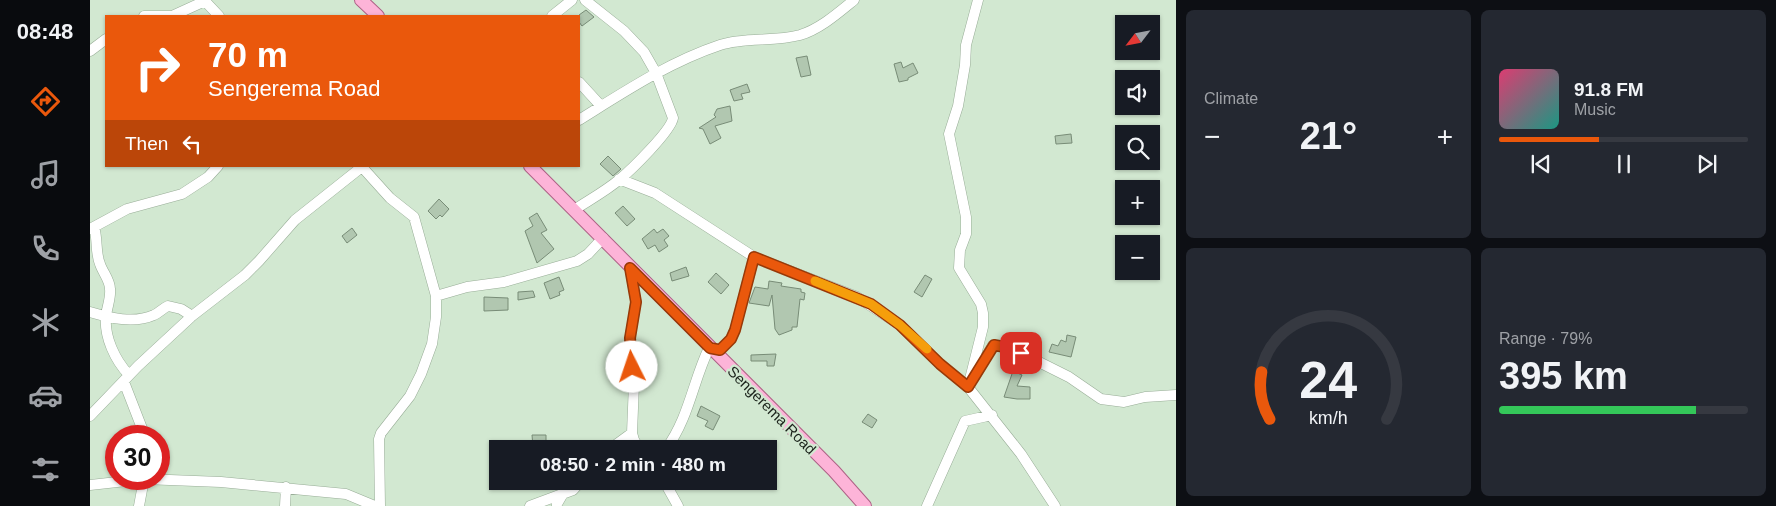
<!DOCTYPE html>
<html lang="en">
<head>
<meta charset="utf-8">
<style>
	body { margin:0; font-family:Arial,sans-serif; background:#242831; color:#f1f3f6; height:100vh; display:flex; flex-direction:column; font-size:19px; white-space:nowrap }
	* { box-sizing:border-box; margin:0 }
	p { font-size:16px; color:#9ea1a6 }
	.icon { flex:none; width:28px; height:28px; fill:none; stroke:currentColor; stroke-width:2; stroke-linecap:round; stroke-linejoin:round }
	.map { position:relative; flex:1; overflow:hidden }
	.side { display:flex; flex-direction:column; gap:10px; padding:10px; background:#0d0f14; width:600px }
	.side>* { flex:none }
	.hud { position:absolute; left:15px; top:15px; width:475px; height:152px; border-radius:0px; box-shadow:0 1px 4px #0004; background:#ea580c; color:#fff; overflow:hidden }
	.needle { width:32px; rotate:238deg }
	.tools { position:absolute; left:1025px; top:15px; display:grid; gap:10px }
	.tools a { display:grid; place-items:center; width:45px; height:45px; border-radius:0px; background:#171b24; box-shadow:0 1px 4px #0004; font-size:25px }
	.speed { position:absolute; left:15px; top:425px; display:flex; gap:10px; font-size:25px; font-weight:700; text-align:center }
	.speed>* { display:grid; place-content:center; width:65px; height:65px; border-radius:50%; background:#171b24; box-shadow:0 1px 4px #0004; line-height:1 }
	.speed .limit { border:8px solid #d22; background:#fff; color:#111 }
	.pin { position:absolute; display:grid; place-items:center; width:42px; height:42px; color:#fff; margin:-21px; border-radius:10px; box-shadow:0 2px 8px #0006 }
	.me { position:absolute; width:55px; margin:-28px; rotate:356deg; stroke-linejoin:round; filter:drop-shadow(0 0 4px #0008) }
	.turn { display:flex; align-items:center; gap:18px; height:105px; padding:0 20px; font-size:22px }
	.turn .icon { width:65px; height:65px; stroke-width:2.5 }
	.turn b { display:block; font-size:35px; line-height:42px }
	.then { display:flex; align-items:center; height:48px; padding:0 20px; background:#0003; gap:10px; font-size:19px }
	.big { font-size:38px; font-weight:700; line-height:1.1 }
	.side .card { flex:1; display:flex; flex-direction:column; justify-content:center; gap:8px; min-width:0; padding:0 18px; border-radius:8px; background:#242831 }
	.side .dial { align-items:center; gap:0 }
	.dial svg { height:130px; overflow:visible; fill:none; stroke:#363941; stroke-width:7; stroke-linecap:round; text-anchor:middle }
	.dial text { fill:#f1f3f6; stroke:none }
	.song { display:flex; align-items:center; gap:15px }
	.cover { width:60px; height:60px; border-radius:8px; background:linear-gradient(135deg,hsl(340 70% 55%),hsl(170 70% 35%)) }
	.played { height:5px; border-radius:2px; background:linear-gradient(90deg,#ea580c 40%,#363941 40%) }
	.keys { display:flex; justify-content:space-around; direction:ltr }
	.heat { display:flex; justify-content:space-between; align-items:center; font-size:28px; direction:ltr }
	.charge { height:8px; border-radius:4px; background:linear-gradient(90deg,#34c759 79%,#363941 0) }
	.side .tiles { flex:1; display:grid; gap:10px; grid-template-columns:repeat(2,1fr) }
	.trip { position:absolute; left:399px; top:440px; width:288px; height:50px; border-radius:0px; background:#171b24; box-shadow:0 1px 4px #0004; font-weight:700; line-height:50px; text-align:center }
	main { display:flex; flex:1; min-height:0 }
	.menu { display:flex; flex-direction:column; width:90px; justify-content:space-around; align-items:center; background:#090b0e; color:#9ea1a6 }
	.menu .icon { width:35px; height:35px }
	.menu .active { color:#ea580c }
	.menu b { font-size:22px; color:#f1f3f6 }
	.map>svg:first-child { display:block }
	.building { fill:#b1c7b0; stroke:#788c77 }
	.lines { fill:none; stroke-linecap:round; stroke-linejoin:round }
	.minor-casing { stroke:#98ad97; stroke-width:11 }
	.major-casing { stroke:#ad6185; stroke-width:14 }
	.minor { stroke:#fff; stroke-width:10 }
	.major { stroke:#fdb4d8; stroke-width:12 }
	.route-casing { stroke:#983908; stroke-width:12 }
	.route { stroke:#ea580c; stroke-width:9 }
	.slow { stroke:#f59e0b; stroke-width:9 }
	.labels { text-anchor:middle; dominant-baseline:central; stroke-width:4.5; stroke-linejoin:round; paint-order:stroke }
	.street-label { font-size:15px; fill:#1b231b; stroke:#d2e8d1 }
</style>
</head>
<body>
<main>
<nav class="menu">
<b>08:48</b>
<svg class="icon active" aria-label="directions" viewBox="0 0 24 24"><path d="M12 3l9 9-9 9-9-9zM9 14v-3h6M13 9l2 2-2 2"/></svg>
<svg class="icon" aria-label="music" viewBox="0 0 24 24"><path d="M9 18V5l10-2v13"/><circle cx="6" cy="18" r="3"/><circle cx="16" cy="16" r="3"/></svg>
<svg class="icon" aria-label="phone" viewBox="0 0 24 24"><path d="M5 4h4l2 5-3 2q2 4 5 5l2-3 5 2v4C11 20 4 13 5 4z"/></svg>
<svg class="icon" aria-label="climate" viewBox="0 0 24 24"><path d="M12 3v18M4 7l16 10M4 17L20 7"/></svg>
<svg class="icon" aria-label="car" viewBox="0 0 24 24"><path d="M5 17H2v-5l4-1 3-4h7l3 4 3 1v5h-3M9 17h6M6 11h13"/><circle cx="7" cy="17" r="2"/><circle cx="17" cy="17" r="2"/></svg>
<svg class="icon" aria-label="filters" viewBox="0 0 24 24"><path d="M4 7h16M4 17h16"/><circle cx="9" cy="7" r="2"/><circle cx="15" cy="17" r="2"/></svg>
</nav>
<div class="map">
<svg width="1086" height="506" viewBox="0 0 1086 506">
	<rect width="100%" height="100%" fill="#d2e8d1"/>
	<!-- building -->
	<path class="building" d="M 496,10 L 504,17 L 492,26 L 489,22 L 489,15 Z
		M 717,56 L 721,75 L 711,77 L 706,58 Z
		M 811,62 L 813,68 L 823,63 L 828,73 L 818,78 L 818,80 L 809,82 L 804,64 Z
		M 657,84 L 660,92 L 651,94 L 653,99 L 644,101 L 640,90 Z
		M 640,106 L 642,121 L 625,126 L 631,138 L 620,144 L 613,129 L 609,128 L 626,117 L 624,115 L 627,109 Z
		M 981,134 L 982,143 L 966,144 L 965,136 Z
		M 518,156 L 531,169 L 523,176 L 510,164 Z
		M 349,199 L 359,209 L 352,217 L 350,215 L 346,219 L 338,211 Z
		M 533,206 L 545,219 L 537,226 L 525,213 Z
		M 447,213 L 457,230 L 451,233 L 464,249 L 447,263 L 435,231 L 443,226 L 439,218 Z
		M 262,228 L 267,235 L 257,243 L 252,236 Z
		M 564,229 L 567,233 L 573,229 L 579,236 L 574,240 L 578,246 L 569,252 L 565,245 L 558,249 L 552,239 Z
		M 596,267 L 599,276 L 582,281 L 580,273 Z
		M 626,273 L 639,285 L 631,294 L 618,282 Z
		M 835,275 L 842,279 L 832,297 L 824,292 Z
		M 469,277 L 474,290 L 469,292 L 470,295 L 460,299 L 454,283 Z
		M 679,281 L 692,283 L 691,286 L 711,289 L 711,292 L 715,293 L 714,300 L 710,299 L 707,327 L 702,327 L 702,330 L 689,335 L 685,329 L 682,295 L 679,306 L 659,303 L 665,287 L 678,289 Z
		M 443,291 L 445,297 L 428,300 L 428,292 Z
		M 394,297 L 418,298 L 418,310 L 394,311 Z
		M 977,335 L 986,337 L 981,357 L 959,352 L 962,344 L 968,346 L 971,340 L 976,342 Z
		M 686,354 L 684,366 L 677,366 L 677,361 L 661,361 L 661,355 Z
		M 923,371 L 932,375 L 927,386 L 940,387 L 940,399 L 927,399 L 914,397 Z
		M 611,406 L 630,416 L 623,430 L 615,426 L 618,421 L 607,416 Z
		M 778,414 L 787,420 L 782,428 L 772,422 Z
		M 442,435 L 456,435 L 456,442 L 477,443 L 476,449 L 443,447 Z"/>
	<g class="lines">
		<!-- minor casing -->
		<g class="minor-casing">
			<path id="minor" d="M 114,0 L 129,16
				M 54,16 L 82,16
				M 82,16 L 115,1
				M 462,16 L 482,0
				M 0,51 L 16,39
				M 489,82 L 511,106
				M 489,120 C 534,92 579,62 630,45 C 655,37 684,42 710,35 C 730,29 748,13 764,0
				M 272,167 L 300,198 L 324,217 L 346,296 L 346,317 L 342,344 L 331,374 L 320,396 L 291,433 L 289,439 L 290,506
				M 529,179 L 565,193 L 664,257 L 767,297 L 810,325 L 850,364 L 878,387 L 931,454 L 965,506
				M 484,210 C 499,200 516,191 530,179 C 541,170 581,131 583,118 L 566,73 L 554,52 L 534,31 L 495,0
				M 4,227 C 8,239 5,252 10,264 C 13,273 20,280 20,289 C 21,298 17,307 16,316 C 14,337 25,360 39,375
				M 0,229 L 37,209 L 92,194 L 118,177 L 128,166
				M 540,268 L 546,302 L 540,338 L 544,383 L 542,433 L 544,440 L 549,449
				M 346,296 L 377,287 L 414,282 L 487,261 L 498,254 L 513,238
				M 0,312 C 20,318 44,324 64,315 C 69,313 73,308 78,306 L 91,309 L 102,316
				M 884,378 L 903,345 L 920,348 L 931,353 L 979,377 L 1011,399 L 1034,402 L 1055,397 L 1086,395
				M 34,382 L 55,436
				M 878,387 L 893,327 L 893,313 L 891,304 L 869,268 L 870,250 L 876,234 L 876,217 L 859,134 L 868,106 L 875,65 L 876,45 L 888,0
				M 0,416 L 48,366 L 102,316 L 155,275 L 169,261 L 205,220 L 273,166
				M 520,449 L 542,433
				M 576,449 C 599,418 603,381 619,348 L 630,349 L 641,339 L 645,330 L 664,257
				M 574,481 L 588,506
				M 0,485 L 54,479 L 131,482 L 256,494 L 285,506
				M 49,506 L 54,479
				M 195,506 L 196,487
				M 440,506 L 483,490 L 491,481
				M 467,506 L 467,504 L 474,492
				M 837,506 L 875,421 L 902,415"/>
		</g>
		<!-- major casing -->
		<g class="major-casing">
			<path id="major" d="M 271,0 L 288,16
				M 440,166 L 744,471 L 775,506"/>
		</g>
		<!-- minor -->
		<use href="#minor" class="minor"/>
		<!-- major -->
		<use href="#major" class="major"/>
	</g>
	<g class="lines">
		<!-- route casing -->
		<g class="route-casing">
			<path id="route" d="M 542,367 L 540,338 L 546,302 L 540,268 L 620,348 L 630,350 L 641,339 L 645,330 L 664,257 L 781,304 L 810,325 L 850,364 L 878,387 L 904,345 L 920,348 L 931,353"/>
		</g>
		<!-- route -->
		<use href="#route" class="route"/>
		<!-- slow -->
		<path class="slow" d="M 725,281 L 781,304 L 810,325 L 837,349"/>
	</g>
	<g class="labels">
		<!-- street labels -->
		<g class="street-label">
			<text transform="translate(682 410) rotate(45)">Sengerema Road</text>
		</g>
	</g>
</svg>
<div class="tools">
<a><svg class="needle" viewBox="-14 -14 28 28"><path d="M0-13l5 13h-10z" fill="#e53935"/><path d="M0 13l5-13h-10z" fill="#9ea1a6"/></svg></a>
<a><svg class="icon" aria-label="sound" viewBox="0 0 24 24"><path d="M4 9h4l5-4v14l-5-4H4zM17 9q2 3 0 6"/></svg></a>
<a><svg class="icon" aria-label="search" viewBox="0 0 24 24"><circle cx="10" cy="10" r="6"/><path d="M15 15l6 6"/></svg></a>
<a>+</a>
<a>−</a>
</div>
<div class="speed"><div class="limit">30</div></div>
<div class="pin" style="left:931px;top:353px;background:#d93025"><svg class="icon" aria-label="arrive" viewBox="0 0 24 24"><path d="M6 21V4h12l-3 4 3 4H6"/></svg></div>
<svg class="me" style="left:542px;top:367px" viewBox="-20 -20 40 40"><circle r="19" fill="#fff"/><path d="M0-13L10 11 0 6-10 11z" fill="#ea580c"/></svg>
<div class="trip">08:50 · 2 min · 480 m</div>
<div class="hud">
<div class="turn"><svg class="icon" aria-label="right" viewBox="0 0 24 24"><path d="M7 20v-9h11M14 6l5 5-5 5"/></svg><div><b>70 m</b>Sengerema Road</div></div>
<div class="then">Then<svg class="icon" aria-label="left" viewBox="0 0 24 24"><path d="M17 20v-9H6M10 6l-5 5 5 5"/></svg></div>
</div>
</div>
<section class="side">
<div class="tiles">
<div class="card"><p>Climate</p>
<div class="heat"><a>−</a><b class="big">21°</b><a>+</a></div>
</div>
<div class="card">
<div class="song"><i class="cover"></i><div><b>91.8 FM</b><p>Music</p></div></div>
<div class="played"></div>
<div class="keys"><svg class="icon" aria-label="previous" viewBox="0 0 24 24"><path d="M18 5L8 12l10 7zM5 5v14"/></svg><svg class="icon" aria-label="pause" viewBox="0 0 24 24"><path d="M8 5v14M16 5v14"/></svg><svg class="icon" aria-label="next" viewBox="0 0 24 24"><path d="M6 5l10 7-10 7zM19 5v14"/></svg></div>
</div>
<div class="card dial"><svg viewBox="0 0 100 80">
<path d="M14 69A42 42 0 1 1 86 69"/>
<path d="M14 69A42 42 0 0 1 9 40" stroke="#ea580c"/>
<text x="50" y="56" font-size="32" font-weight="700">24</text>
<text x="50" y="72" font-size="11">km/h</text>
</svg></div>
<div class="card"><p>Range · 79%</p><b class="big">395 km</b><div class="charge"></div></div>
</div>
</section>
</main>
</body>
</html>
